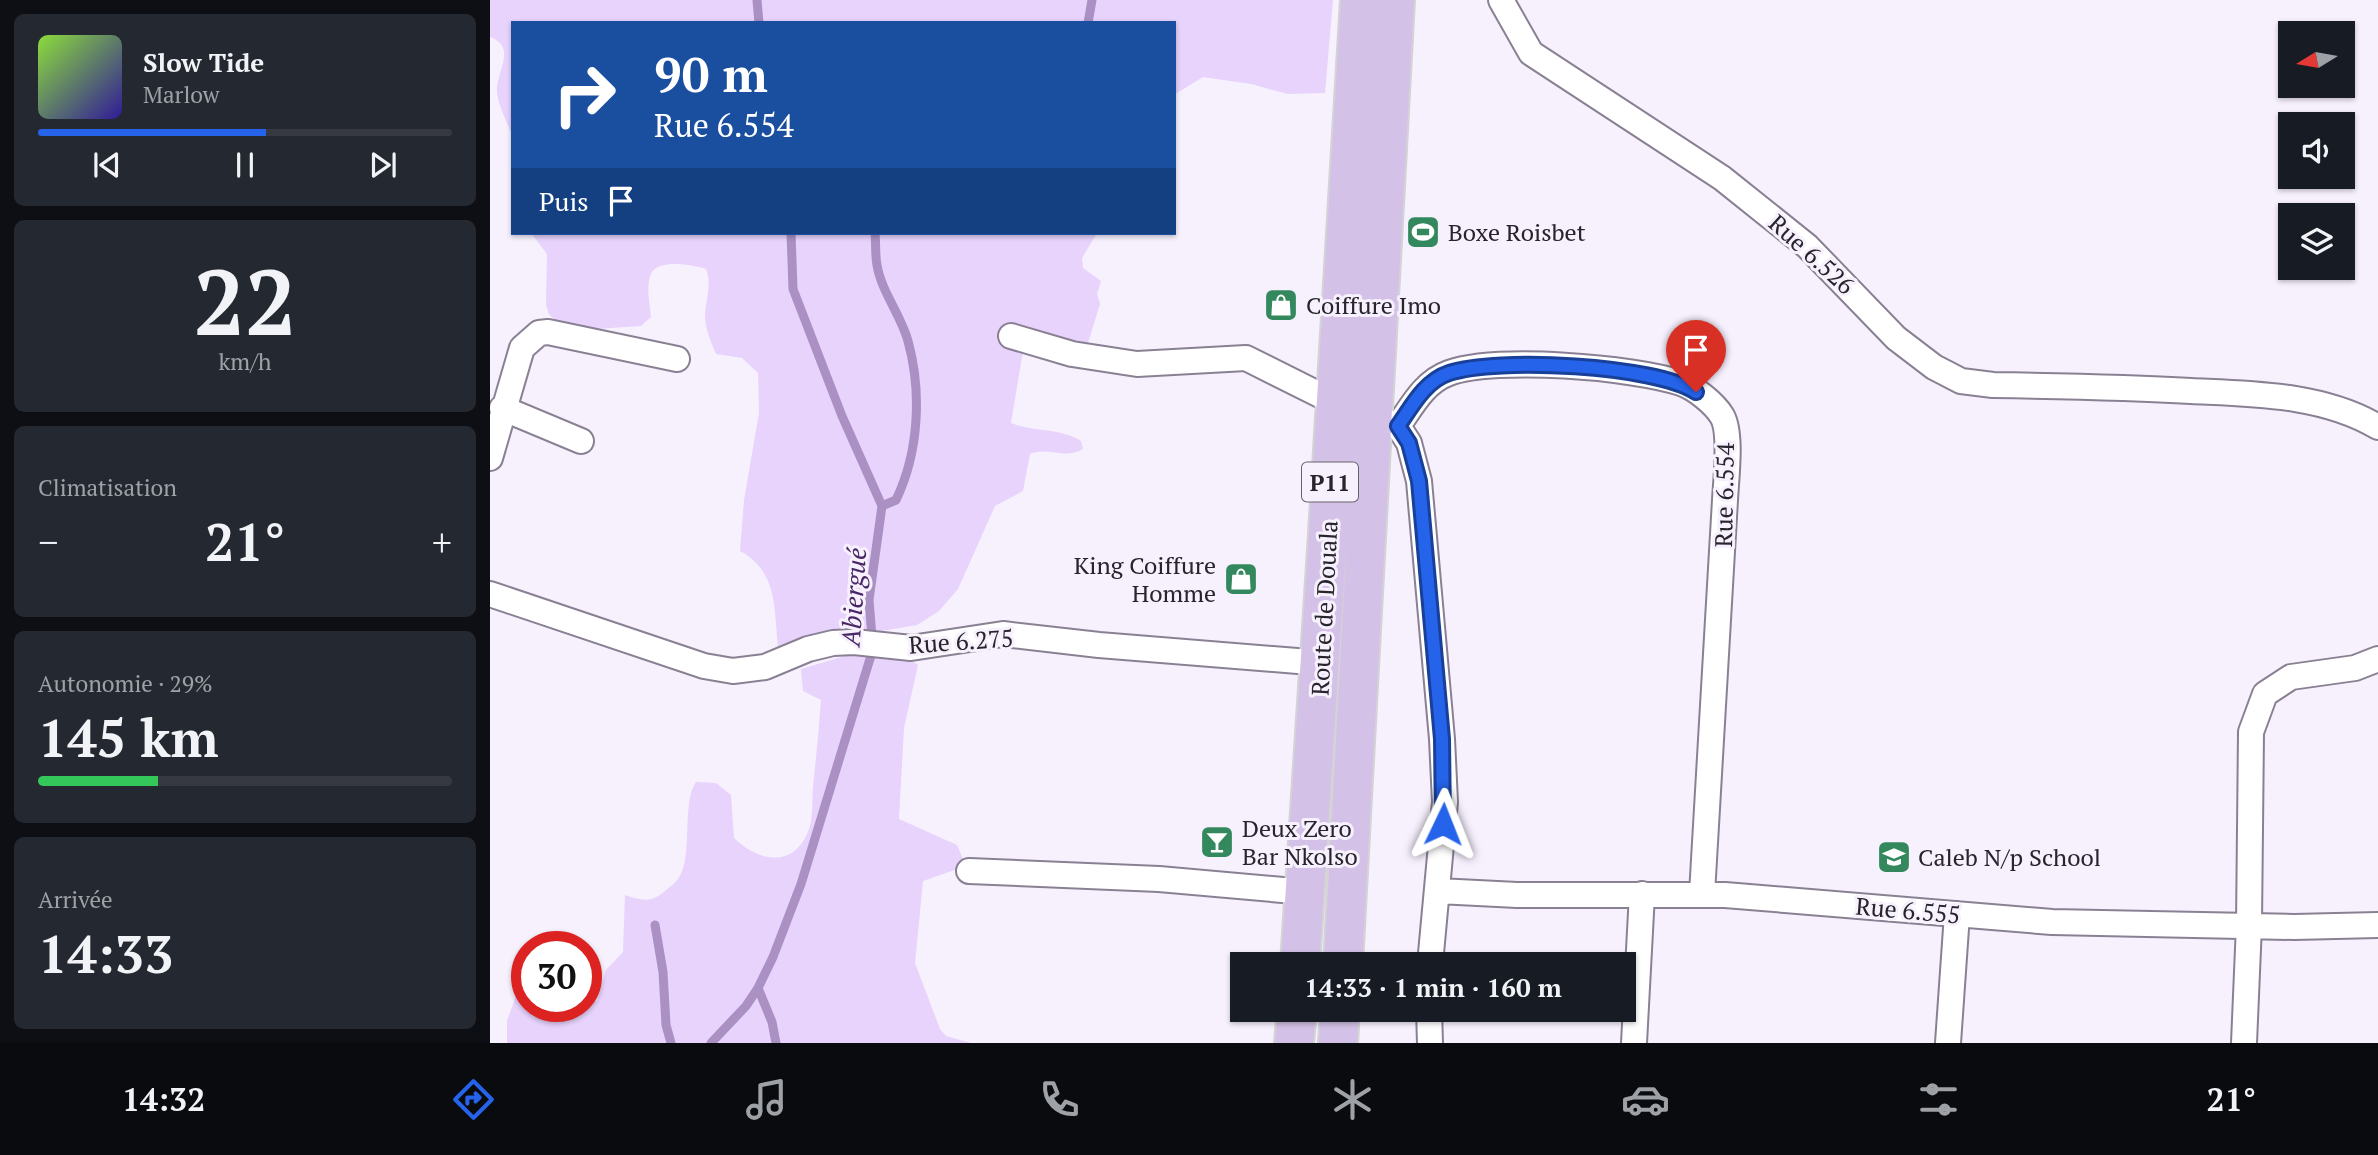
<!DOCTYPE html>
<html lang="fr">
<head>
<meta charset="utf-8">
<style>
	body { margin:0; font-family:"PT Serif",serif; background:#242831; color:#f1f3f6; height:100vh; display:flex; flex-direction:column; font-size:26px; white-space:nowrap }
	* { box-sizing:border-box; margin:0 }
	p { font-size:23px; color:#9ea1a6 }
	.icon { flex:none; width:38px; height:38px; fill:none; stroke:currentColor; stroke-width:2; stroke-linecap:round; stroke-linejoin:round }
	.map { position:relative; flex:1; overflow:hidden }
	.panel { display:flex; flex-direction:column; gap:14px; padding:14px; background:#0d0f14; width:490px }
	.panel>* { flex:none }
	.guide { position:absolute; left:21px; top:21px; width:665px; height:214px; border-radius:0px; box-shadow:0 2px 5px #0004; background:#1a4fa0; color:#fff; overflow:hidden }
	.needle { width:46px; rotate:259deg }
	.controls { position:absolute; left:1788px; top:21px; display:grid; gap:14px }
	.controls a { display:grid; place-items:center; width:77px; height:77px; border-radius:0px; background:#171b24; box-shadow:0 2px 5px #0004; font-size:35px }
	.speed { position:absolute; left:21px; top:931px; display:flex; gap:14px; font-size:35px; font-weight:700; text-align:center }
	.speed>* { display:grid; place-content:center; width:91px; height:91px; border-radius:50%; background:#171b24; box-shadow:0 2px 5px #0004; line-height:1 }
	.speed .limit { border:10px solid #d22; background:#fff; color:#111 }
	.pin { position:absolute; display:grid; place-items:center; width:60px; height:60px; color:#fff; margin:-72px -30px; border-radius:50% 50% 50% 0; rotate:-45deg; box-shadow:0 0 7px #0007 }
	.pin .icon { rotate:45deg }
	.me { position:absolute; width:77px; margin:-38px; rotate:2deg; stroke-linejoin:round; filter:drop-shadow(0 0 5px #0008) }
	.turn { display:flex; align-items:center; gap:24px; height:147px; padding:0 28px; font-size:32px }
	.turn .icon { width:91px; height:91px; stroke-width:2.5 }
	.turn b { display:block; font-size:49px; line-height:60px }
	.then { display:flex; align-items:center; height:66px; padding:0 28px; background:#0003; gap:14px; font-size:26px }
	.big { font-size:52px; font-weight:800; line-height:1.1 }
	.panel .card { flex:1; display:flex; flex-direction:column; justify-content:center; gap:10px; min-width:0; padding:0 24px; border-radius:10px; background:#242831 }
	.panel .dial { align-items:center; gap:0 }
	.dial b { font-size:91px; line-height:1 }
	.song { display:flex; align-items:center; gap:21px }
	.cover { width:84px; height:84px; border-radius:10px; background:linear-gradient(135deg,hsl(90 70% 55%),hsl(250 70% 35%)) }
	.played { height:7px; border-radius:4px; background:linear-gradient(90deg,#2563eb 55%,#363941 55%) }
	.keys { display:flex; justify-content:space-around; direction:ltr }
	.heat { display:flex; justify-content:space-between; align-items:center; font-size:38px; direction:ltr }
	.charge { height:10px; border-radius:5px; background:linear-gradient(90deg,#34c759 29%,#363941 0) }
	.trip { position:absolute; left:740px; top:952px; width:406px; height:70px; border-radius:0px; background:#171b24; box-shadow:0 2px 5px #0004; font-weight:800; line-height:70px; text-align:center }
	.dock { display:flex; height:112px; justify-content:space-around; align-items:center; background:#090b0e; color:#9ea1a6 }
	.dock .icon { width:49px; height:49px }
	.dock .active { color:#2563eb }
	.dock b { font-size:32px; color:#f1f3f6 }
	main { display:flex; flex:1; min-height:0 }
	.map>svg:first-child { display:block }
	.green { fill:#e7d3fc }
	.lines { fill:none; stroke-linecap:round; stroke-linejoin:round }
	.stream { stroke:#aa90c3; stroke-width:9 }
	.street-casing { stroke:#8a8093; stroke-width:28 }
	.primary-casing { stroke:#d4d3d5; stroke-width:42 }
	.street { stroke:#fff; stroke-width:24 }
	.primary { stroke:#d4c1e7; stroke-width:38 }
	.route-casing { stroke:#184099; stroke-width:18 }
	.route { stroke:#2563eb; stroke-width:12 }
	.labels { text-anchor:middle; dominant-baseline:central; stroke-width:6; stroke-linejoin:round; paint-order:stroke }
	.shield { fill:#f7f1fe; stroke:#66626b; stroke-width:2 }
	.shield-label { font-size:23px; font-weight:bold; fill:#28242c }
	.poi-label { font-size:24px; fill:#28242c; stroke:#f7f1fe; text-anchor:start }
	.street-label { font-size:24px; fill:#28242c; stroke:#f7f1fe }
	.water-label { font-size:26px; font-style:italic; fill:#492665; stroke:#f7f1fe }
</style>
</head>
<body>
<main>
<section class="panel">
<div class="card">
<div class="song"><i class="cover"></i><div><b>Slow Tide</b><p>Marlow</p></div></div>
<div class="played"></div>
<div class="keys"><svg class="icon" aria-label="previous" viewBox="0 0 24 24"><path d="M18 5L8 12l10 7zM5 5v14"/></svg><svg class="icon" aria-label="pause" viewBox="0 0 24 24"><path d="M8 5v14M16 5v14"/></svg><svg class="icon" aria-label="next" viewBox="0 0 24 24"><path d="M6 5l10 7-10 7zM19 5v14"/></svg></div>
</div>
<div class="card dial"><b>22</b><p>km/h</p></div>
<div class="card"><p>Climatisation</p>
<div class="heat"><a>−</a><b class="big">21°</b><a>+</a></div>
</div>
<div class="card"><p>Autonomie · 29%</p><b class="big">145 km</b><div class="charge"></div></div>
<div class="card"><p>Arrivée</p><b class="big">14:33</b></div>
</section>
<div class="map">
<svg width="1888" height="1043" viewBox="0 0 1888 1043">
	<rect width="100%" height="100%" fill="#f7f1fe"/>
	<!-- green -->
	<path class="green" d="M 0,0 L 843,0 L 835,93 L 798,94 L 761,84 L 713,77 L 684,95 L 684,23 L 23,23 L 23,137 C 18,124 7,104 7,90 C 7,70 27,47 0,37 Z
		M 41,233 L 607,233 L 592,258 L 593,268 L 611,281 L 607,294 L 610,304 L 598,343 L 572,346 L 537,343 L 532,357 L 521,423 C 543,432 571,428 591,441 L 593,449 C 573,460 559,446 540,454 L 533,491 L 505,506 L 468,589 L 449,611 L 427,625 L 362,636 L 289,656 C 283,615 291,573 250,551 L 254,500 L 269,413 L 268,373 L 252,358 L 226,354 C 221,342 215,329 215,315 C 216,298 222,285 216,269 C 203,265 171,259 162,272 C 155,283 160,305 161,317 L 151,326 L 90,330 L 69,324 L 59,314 L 56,305 L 57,254 Z
		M 355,656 C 376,656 410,651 428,665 L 414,728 L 409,819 L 467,845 L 476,866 L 433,881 L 425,963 L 450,1029 L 456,1036 L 481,1043 L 17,1043 L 17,1021 L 27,993 L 37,993 L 37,1006 L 96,1006 L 96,1001 L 107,1001 L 116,970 L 133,952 L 135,895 C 152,901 162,903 176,890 C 180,887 185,883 188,879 C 204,857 191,803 206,782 L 226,783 L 241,795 L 244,838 C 271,864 307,868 320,826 C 323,814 322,799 323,787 C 326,758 329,729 331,700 L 313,691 L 311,669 Z"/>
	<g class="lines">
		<!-- stream -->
		<path class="stream" d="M 267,0 L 269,23
			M 598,23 L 602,0
			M 385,233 C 386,243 385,255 387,265 C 391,291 411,315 418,341 C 432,392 429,452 406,500 L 392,506
			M 165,925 L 173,972 L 176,1025 L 181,1043
			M 221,1043 L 256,1006 L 268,988
			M 286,1043 L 282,1022 L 268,988 L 283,957 L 311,884 L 383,649 L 379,600 L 392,506 L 352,416 L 303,289 L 301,233"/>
		<!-- street casing -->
		<g class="street-casing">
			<path id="street" d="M 1011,0 L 1041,53 L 1232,178 L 1317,246 L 1406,338 L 1444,367 L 1471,381 L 1503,385 C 1569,386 1635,387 1701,391 C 1763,394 1833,394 1888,427
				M 521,336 L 582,354 L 647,364 L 756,358 L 844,402 L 908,426 L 919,443 L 929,481 L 952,739 L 955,802 L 940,964
				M 12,408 L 91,441
				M 908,426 C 922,406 934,382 959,373 C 1007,356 1142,367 1191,383 C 1205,388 1224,403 1232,416 C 1242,433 1236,479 1235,500 L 1212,894
				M 0,458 L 32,348 L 49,333 L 58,332 L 187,359
				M 0,594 L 214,666 L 243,671 L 275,667 L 318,649 L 343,643 L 364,642 L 421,648 L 513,634 L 609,645 L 832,663
				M 479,871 L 669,879 L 815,892
				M 948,891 L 1027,895 L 1235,895 L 1562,922 L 1804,927 L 1888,925
				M 939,1010 L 940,1043
				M 1144,1043 L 1152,894
				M 1458,1043 L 1467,914
				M 1754,1043 L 1759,925 L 1761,732 L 1775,694 L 1801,677 L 1865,668 L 1888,659"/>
		</g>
		<!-- primary casing -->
		<g class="primary-casing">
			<path id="primary" d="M 810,964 C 833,643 850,321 870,0
				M 853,964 L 905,0
				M 804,1043 L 807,1010
				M 848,1043 L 850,1010"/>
		</g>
		<!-- street -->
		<use href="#street" class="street"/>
		<!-- primary -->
		<use href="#primary" class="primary"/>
	</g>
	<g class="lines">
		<!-- route casing -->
		<g class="route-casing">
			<path id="route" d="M 953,824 L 952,739 L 929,481 L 919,443 L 908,426 C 922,406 935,381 959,373 C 1007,357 1165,365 1206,392"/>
		</g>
		<!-- route -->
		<use href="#route" class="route"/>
	</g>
	<!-- icons -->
	<defs>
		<g id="stadium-square" transform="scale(1.75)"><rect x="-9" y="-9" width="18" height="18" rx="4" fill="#33895d" stroke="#f7f1fe"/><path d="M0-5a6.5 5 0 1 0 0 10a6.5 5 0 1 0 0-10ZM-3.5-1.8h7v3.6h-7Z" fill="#fff"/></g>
		<g id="shop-square" transform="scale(1.75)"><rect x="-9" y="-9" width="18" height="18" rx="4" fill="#33895d" stroke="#f7f1fe"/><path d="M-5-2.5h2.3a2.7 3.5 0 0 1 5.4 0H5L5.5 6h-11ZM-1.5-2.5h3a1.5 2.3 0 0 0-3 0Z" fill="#fff"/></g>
		<g id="bar-square" transform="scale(1.75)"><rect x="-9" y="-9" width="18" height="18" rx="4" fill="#33895d" stroke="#f7f1fe"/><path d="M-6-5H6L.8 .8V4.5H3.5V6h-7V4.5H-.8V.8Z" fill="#fff"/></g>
		<g id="school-square" transform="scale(1.75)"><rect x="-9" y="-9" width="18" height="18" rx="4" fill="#33895d" stroke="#f7f1fe"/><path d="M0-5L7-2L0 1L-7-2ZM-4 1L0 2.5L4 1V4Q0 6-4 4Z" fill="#fff"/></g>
	</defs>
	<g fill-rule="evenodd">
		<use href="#stadium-square" x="933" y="232"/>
		<use href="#shop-square" x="791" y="305"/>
		<use href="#shop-square" x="751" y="579"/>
		<use href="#bar-square" x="727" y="842"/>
		<use href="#school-square" x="1404" y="857"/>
	</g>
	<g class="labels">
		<!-- shield labels -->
		<rect class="shield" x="812" y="462.5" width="56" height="39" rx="5"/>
		<g class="shield-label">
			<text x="840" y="482">P11</text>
		</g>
		<!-- poi labels -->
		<g class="poi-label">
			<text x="958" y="232">Boxe Roisbet</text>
			<text x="816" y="305">Coiffure Imo</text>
			<text x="726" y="565" text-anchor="end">King Coiffure<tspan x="726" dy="28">Homme</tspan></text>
			<text x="752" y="828">Deux Zero<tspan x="752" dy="28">Bar Nkolso</tspan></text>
			<text x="1428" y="857">Caleb N/p School</text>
		</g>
		<!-- street labels -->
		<g class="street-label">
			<text transform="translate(1322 254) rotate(42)">Rue 6.526</text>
			<text transform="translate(1234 495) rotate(-89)">Rue 6.554</text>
			<text transform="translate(834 608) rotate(-87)">Route de Douala</text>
			<text transform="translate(471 641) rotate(-4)">Rue 6.275</text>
			<text transform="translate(1418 910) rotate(5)">Rue 6.555</text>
		</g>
		<!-- water labels -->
		<g class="water-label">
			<text transform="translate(363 597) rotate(-86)">Abiergué</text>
		</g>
	</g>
</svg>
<div class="controls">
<a><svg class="needle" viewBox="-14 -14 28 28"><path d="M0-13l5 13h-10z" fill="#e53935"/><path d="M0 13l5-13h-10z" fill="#9ea1a6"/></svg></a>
<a><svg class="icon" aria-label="sound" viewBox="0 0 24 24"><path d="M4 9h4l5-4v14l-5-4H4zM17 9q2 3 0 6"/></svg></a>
<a><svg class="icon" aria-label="layers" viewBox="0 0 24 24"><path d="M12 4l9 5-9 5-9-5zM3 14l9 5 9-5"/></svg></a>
</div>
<div class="speed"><div class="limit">30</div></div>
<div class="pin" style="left:1206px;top:392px;background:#d93025"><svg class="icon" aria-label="arrive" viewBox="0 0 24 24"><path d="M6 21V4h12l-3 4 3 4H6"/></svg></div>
<svg class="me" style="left:953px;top:824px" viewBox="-20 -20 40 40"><path d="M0-17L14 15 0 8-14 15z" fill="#2563eb" stroke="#fff" stroke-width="4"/></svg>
<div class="trip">14:33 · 1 min · 160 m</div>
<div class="guide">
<div class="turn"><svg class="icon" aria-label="right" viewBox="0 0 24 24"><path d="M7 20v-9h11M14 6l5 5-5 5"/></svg><div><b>90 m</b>Rue 6.554</div></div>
<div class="then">Puis<svg class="icon" aria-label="arrive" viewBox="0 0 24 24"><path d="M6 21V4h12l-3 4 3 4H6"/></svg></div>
</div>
</div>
</main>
<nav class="dock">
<b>14:32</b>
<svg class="icon active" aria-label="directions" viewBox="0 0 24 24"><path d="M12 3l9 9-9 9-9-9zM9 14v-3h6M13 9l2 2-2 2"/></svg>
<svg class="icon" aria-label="music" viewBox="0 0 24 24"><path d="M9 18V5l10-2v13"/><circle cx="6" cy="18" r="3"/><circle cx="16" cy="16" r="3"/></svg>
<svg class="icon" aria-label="phone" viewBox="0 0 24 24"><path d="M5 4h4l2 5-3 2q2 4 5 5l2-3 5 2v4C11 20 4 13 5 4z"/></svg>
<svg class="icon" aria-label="climate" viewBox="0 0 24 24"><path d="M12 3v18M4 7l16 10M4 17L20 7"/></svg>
<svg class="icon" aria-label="car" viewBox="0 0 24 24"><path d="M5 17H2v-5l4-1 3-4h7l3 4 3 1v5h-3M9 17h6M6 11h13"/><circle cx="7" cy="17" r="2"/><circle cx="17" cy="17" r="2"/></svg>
<svg class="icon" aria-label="filters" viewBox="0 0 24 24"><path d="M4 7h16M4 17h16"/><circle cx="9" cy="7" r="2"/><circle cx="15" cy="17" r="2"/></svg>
<b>21°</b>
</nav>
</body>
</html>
